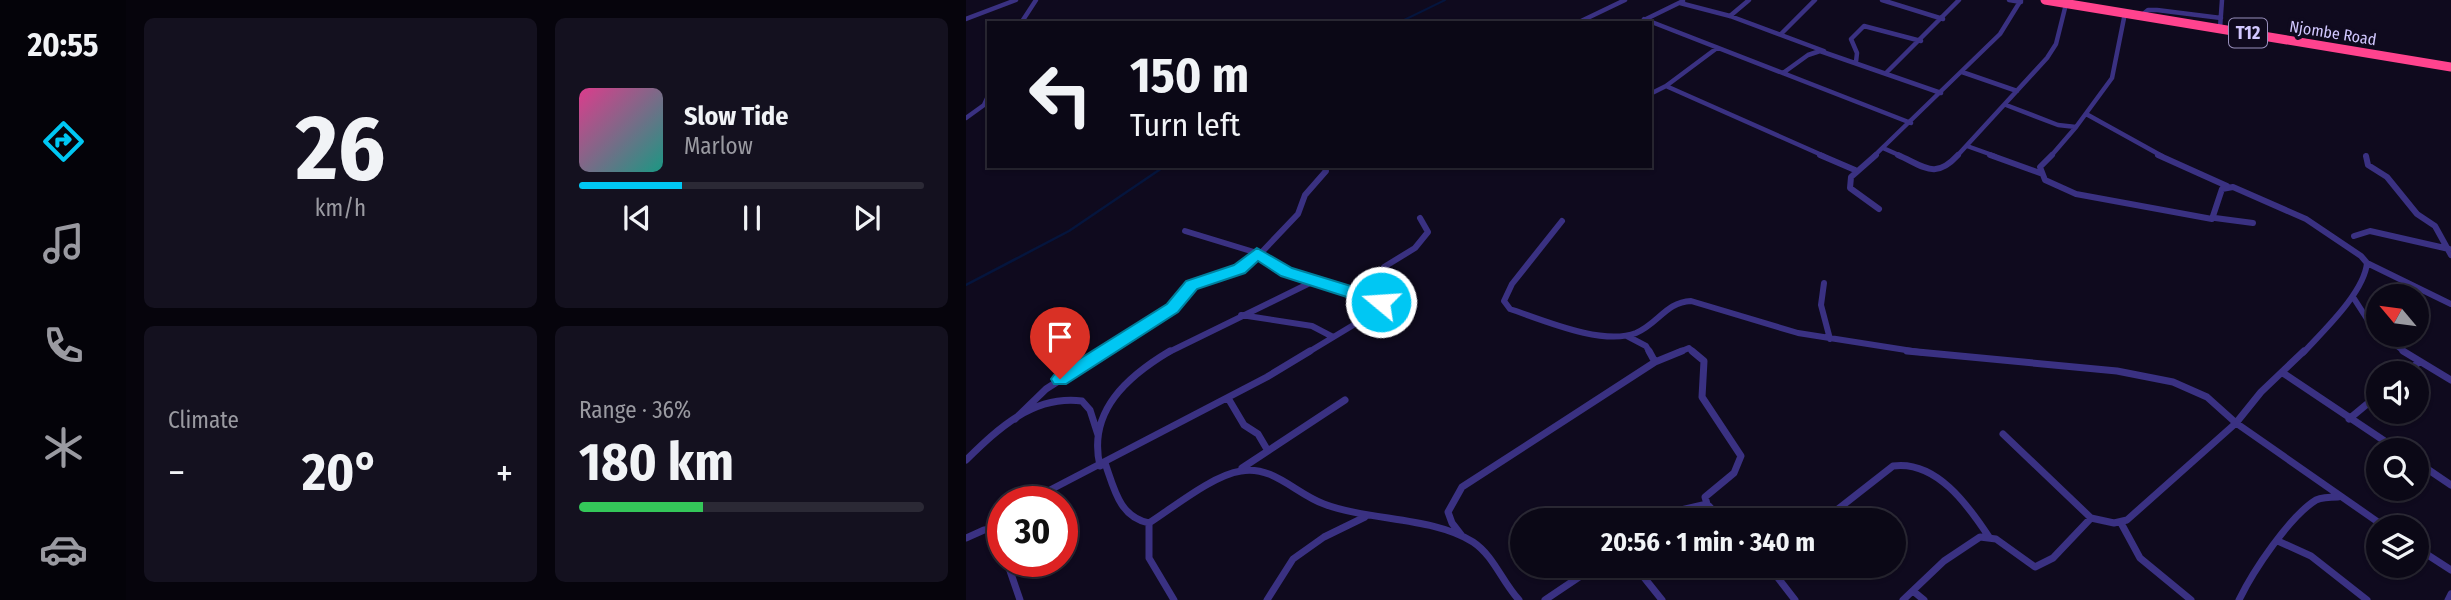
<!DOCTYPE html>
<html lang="en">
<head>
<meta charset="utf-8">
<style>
	body { margin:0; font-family:"Fira Sans Condensed",sans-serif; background:#14111f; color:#f1f3f6; height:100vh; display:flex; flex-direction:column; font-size:26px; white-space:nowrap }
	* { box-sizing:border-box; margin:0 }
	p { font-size:23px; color:#9a9aa1 }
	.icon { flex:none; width:38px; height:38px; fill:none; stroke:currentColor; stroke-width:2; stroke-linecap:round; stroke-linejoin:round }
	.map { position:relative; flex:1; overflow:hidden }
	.side { display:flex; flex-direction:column; gap:18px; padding:18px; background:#06040c; width:840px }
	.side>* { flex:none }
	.hud { position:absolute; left:21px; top:21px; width:665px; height:147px; border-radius:0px; box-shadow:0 2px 5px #0004,0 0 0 2px #2b2935; background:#0b0816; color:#f1f3f6; overflow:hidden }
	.needle { width:46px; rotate:299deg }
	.buttons { position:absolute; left:1400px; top:284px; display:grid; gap:14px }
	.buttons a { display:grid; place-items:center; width:63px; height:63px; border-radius:50%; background:#0b0816; box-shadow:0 2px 5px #0004,0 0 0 2px #2b2935; font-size:35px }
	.speed { position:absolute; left:21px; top:486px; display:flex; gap:14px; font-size:35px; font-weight:700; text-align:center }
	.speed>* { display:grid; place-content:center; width:91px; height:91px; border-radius:50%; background:#0b0816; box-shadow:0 2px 5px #0004,0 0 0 2px #2b2935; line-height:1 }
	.speed .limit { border:10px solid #d22; background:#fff; color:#111 }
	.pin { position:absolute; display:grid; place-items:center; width:60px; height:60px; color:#fff; margin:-72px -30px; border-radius:50% 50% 50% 0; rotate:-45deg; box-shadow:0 0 7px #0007 }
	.pin .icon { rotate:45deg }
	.me { position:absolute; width:77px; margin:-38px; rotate:288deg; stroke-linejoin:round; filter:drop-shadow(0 0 5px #0008) }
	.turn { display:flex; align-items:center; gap:24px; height:147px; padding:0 28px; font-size:32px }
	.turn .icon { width:91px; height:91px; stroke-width:2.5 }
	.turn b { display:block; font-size:49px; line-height:60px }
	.big { font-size:52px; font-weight:700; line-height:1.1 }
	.side .widget { flex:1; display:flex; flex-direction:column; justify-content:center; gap:10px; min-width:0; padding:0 24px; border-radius:10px; background:#14111f }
	.side .dial { align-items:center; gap:0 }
	.dial b { font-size:91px; line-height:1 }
	.song { display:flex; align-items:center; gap:21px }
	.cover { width:84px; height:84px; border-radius:10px; background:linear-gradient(135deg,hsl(330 70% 55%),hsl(170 70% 35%)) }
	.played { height:7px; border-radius:4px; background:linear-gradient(90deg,#00c7f3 30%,#2b2935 30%) }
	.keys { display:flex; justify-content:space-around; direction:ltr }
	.heat { display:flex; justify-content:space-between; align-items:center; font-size:38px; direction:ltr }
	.charge { height:10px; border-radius:5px; background:linear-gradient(90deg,#34c759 36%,#2b2935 0) }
	.side .tiles { flex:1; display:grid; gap:18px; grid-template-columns:repeat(2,1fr) }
	.trip { position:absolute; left:544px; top:508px; width:396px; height:70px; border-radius:35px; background:#0b0816; box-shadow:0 2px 5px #0004,0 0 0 2px #2b2935; font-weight:700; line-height:70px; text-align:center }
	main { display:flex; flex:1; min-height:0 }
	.menu { display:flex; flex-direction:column; width:126px; justify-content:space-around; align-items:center; background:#040309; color:#9a9aa1 }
	.menu .icon { width:49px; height:49px }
	.menu .selected { color:#00c7f3 }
	.menu b { font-size:32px; color:#f1f3f6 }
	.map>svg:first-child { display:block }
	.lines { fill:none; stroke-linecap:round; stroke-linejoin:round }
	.stream-far1 { stroke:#05153d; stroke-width:2 }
	.stream { stroke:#05153d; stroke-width:2.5 }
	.street-far2 { stroke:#3a3182; stroke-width:4.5 }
	.street-far1 { stroke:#3a3182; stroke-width:6 }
	.street { stroke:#3a3182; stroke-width:7 }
	.highway { stroke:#ff438e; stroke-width:9 }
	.route { fill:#00c7f3; stroke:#00819e; stroke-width:2 }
	.labels { text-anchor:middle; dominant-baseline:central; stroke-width:7; stroke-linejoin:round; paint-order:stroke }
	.far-street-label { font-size:16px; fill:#d2c8ff; stroke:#0f0a1e }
	.shield { fill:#0f0a1e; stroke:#988fbc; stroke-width:2 }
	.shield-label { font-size:18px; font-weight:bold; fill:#d2c8ff }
</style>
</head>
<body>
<main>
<nav class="menu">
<b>20:55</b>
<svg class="icon selected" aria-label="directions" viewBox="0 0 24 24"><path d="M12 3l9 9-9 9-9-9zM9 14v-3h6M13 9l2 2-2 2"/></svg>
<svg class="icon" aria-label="music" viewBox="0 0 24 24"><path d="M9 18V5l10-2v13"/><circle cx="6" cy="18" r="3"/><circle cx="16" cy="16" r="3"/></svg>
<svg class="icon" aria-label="phone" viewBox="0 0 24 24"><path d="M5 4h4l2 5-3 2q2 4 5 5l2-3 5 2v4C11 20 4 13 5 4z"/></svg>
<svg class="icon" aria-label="climate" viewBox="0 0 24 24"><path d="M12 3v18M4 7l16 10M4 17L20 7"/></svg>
<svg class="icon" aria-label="car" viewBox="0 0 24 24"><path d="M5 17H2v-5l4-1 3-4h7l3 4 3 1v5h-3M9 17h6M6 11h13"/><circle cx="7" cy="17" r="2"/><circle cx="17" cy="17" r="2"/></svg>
</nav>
<section class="side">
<div class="tiles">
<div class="widget dial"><b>26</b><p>km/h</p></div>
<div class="widget">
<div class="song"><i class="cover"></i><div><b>Slow Tide</b><p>Marlow</p></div></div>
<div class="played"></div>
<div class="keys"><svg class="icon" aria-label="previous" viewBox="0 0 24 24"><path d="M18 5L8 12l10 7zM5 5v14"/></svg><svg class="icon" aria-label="pause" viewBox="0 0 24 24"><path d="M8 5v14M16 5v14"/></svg><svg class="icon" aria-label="next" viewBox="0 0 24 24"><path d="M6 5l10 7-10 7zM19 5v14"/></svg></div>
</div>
<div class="widget"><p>Climate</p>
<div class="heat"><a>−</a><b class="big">20°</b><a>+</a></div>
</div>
<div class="widget"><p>Range · 36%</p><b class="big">180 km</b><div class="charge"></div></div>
</div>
</section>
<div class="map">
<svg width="1485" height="600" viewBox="0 0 1485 600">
	<rect width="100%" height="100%" fill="#0f0a1e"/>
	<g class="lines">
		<!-- stream-far1 -->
		<path class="stream-far1" d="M 432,23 L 479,0"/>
		<!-- stream -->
		<path class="stream" d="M 0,285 L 103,231 L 199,166"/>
		<!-- street-far2 -->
		<path class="street-far2" d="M 916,0 L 977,19
			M 1043,0 L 1055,2
			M 714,3 L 764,16 L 858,51
			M 1176,15 L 1182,10 L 1191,10 L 1255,18
			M 764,16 L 783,0
			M 0,19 L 50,0
			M 678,19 L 945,123
			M 55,23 L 70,0
			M 611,23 L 659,0
			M 672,23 L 717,1
			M 1254,28 L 1256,0
			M 815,34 L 849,0
			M 751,48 L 700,86 L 858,156
			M 890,62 L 891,53 L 885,39 L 898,26 L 955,41
			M 996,72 L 1051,91
			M 817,73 L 842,55 L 854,51 L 975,93
			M 920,73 L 993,0
			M 684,94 L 700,86
			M 1040,105 L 1092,125 L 1110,127 L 1146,78 L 1159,13
			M 1122,115 L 1196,156
			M 0,118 L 18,105 L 23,94
			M 1001,146 L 1029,156
			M 917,148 L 935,156
			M 908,156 L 1034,34 L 1055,0
			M 991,156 L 1081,58 L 1090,44 L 1100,4
			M 1085,156 L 1110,127"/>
		<!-- street-far1 -->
		<path class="street-far1" d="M 854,155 L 889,170
			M 910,155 L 885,177 L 884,188 L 913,209
			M 932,155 C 959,167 969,180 992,155
			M 1024,155 L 1074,173
			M 1086,155 L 1074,167 L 1079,180 L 1110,194 L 1246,219 L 1256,189 L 1267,187 L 1340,219 L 1395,256 L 1401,263 C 1398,293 1357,331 1337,353
			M 1192,155 L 1261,186
			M 1400,156 L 1402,165 L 1421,177 L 1451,214 L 1469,226 L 1485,255
			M 1249,218 L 1287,223
			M 596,221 L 546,284 L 538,301 L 544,309 C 577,320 636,346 670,333 C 692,324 700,302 725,301 L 832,333 L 959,353
			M 219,231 L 288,252 L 321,272 L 415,302
			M 1388,236 L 1404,231 L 1483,249
			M 293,255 L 332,214 L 339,195 L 360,171 L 358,166
			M 1401,263 L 1485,304
			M 858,283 L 855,305 L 864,339
			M 1387,297 L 1405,325 L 1440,353
			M 275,315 L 346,326 L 367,337
			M 661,336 L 680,346 L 684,353
			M 136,353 L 206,308 L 226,286 L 273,269 L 291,254
			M 201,353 L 348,281
			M 341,353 L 394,321 L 415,302 L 414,280 L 418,267 L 449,248 L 462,232 L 454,218
			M 711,353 L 723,348 L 728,353"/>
		<!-- street -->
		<path class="street" d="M 683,351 L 689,362
			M 726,351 L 738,361 L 736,397 L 775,456 L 768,473 L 739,497 L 741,504 L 756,520
			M 941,351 L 1151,371 L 1207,382 L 1241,397 L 1270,423 L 1419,527
			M 1437,351 L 1485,380
			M 1317,373 L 1432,450
			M 1440,373 L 1453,362
			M 262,398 L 278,425 L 292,434 L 302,451
			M 49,419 L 80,389 L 139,351
			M 1383,419 L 1412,395
			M 1037,434 L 1125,518
			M 0,460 C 33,428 67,395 116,401 L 124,410 L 132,435
			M 1451,462 L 1485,485
			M 139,463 C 148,488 153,517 183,523 C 208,507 247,475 275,471 C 307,465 330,494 358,504 C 403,521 468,517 507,542 C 528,556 536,582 553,600
			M 134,466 C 121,411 162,376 204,351
			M 276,468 L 379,400
			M 61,502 L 301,377 L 344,351
			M 700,520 L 715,510 L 741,504
			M 858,520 L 927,466 C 970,460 1002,505 1023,537
			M 183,523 L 183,558 L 208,600
			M 1155,523 L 1174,558 L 1225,600
			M 37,527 L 37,548
			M 496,536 L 486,523 L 482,512 L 496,487 L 689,362 L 716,351
			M 0,538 L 18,530 L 35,528
			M 1314,542 L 1345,556 L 1401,600
			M 1451,548 L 1485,570
			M 41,562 L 54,600
			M 668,565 L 696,600
			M 802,565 L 829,600
			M 947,591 L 958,600
			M 301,600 L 327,559 L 358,537 L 399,517
			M 579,600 L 631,565
			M 937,600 L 978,561 L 1014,537 L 1030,539 L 1069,567 L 1087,558 L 1125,518 L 1148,523 L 1161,520 L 1270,423 L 1295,392 L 1338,351
			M 1273,600 C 1287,571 1323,517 1350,500 C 1357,497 1365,497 1372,497
			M 1482,600 L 1485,594"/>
		<!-- highway -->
		<path class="highway" d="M 1079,0 L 1485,67"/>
	</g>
	<!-- route -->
	<path class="route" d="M 291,248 L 326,268 L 421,297 L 423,302 L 421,306 L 409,306 L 315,276 L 292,261 L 279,273 L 231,289 L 212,312 L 100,384 L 88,384 L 85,379 L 88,375 L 201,304 L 220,281 L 268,265 Z"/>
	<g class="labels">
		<!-- far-street labels -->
		<g class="far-street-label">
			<text transform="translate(1367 33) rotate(9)">Njombe Road</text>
		</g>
		<!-- shield labels -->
		<rect class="shield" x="1263" y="18.5" width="38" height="29" rx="5"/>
		<g class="shield-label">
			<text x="1282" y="33">T12</text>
		</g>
	</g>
</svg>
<div class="buttons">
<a><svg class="needle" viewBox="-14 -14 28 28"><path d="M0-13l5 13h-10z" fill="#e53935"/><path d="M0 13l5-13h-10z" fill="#9a9aa1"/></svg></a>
<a><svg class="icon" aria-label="sound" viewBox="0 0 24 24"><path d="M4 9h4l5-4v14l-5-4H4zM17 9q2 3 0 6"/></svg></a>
<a><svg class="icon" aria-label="search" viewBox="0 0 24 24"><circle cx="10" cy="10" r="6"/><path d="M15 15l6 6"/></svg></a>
<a><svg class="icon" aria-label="layers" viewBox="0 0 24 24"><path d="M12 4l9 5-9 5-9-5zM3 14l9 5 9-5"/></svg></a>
</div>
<div class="speed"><div class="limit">30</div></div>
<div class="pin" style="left:94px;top:379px;background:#d93025"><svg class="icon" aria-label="arrive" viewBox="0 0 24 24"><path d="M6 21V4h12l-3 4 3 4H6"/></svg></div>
<svg class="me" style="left:415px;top:302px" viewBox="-20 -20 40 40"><circle r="17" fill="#00c7f3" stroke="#fff" stroke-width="3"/><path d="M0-11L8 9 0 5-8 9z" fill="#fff"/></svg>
<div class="trip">20:56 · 1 min · 340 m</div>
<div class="hud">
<div class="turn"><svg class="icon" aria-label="left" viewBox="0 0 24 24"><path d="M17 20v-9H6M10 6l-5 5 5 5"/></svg><div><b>150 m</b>Turn left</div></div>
</div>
</div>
</main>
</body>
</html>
